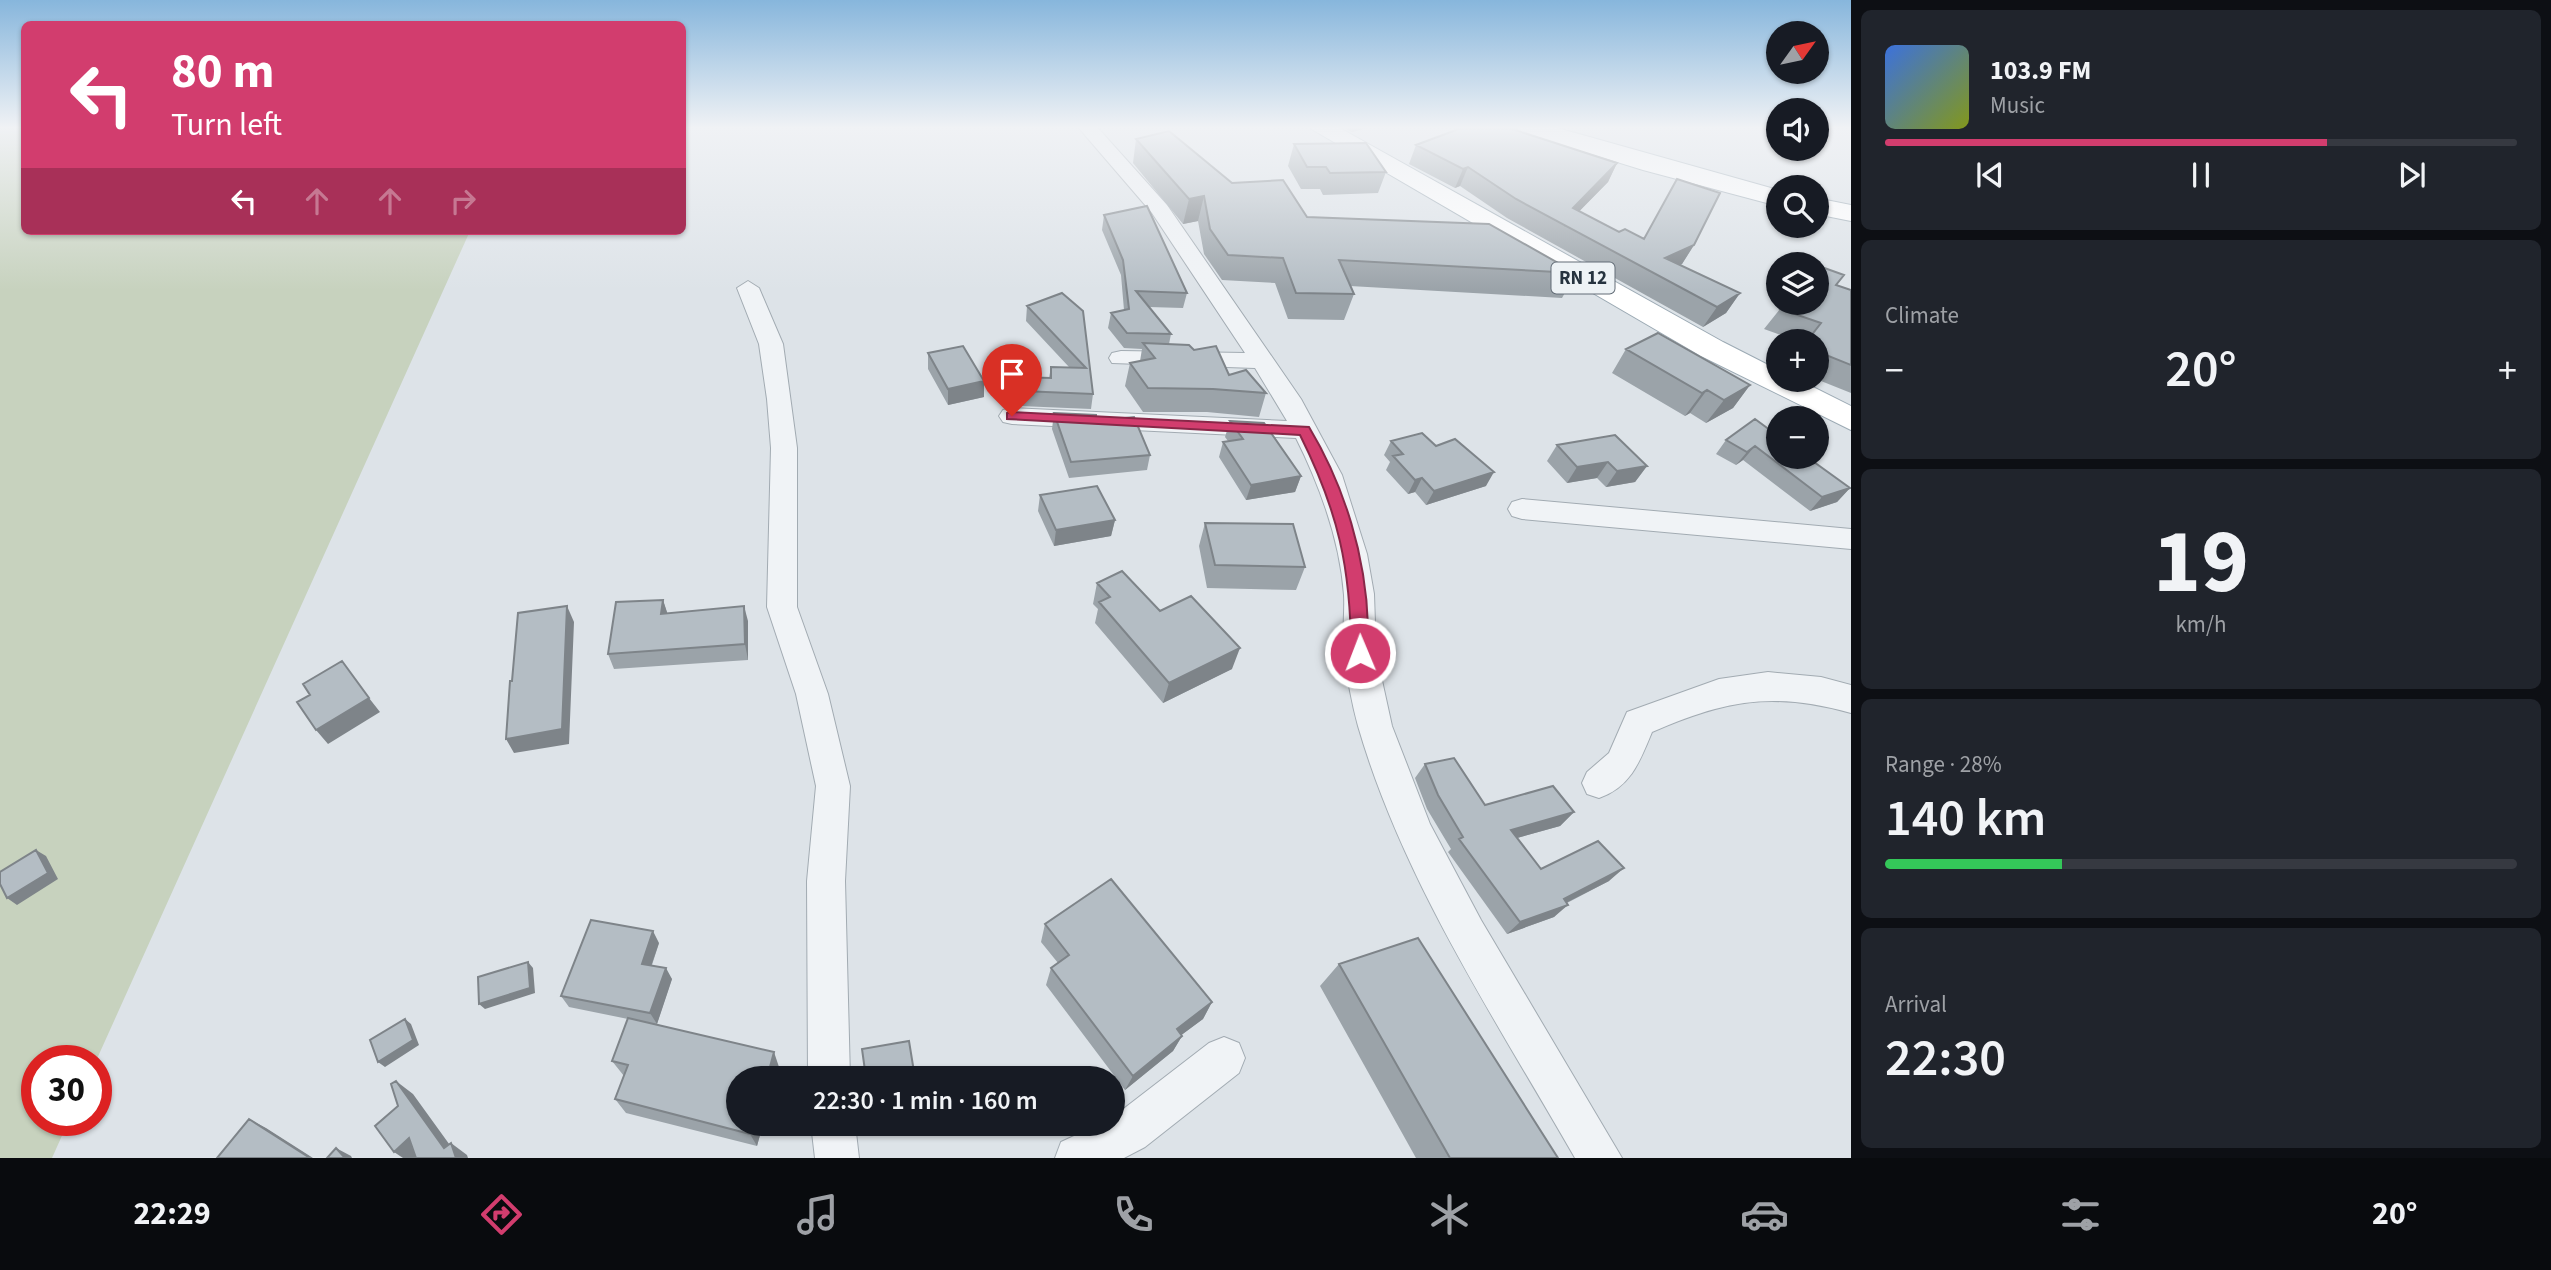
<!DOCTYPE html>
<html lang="en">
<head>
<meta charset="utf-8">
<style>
	body { margin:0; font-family:"Source Sans 3",sans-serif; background:#20242c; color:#f1f3f6; height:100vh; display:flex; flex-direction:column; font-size:26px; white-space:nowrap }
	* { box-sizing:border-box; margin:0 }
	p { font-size:23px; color:#9ea1a6 }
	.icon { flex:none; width:38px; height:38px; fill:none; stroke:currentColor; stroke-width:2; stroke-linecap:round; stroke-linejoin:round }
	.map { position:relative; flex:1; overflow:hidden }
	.details { display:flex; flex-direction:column; gap:10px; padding:10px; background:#0d0f14; width:700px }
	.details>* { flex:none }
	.hud { position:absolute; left:21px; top:21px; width:665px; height:214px; border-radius:10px; box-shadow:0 2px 5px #0004; background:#d23d6e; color:#fff; overflow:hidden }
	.needle { width:46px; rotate:57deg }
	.tools { position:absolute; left:1766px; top:21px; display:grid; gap:14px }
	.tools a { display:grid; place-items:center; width:63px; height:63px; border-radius:50%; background:#171b24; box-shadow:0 2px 5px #0004; font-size:35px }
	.speed { position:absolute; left:21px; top:1045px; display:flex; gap:14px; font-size:35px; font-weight:700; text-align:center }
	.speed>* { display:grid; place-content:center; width:91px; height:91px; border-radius:50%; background:#171b24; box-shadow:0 2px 5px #0004; line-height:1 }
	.speed .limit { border:10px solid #d22; background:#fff; color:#111 }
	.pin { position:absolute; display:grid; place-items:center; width:60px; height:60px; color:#fff; margin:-72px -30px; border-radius:50% 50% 50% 0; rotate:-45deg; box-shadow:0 0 7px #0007 }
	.pin .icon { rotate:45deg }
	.me { position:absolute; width:77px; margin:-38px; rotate:359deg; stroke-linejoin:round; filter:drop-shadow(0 0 5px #0008) }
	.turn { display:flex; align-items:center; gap:24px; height:147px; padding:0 35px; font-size:32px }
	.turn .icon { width:91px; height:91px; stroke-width:2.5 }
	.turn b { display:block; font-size:49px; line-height:60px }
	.lanes { display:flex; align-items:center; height:66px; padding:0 35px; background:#0003; justify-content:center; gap:35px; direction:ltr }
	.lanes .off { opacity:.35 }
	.big { font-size:52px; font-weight:600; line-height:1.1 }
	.details .widget { flex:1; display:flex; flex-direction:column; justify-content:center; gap:10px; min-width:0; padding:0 24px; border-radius:10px; background:#20242c }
	.details .dial { align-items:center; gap:0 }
	.dial b { font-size:91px; line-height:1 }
	.song { display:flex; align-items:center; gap:21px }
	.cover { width:84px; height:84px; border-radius:10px; background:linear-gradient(135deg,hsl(220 70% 55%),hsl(70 70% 35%)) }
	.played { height:7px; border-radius:4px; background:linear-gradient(90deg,#d23d6e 70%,#363941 70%) }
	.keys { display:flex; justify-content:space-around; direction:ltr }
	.heat { display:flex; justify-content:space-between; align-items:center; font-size:38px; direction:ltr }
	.charge { height:10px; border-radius:5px; background:linear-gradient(90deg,#34c759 28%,#363941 0) }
	.trip { position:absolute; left:726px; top:1066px; width:399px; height:70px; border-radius:35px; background:#171b24; box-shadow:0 2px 5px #0004; font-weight:600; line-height:70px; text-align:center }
	.dock { display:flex; height:112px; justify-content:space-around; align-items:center; background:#090b0e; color:#9ea1a6 }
	.dock .icon { width:49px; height:49px }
	.dock .selected { color:#d23d6e }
	.dock b { font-size:32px; color:#f1f3f6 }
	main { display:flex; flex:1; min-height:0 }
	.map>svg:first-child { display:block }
	.green { fill:#c7d2be }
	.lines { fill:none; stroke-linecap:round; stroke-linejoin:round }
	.minor-casing { stroke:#a2abb2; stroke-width:2 }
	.primary-casing { stroke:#9caab4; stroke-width:2 }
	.minor { fill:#f0f3f6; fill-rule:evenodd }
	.primary { fill:#fff; fill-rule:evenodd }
	.wall { fill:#9ba3a9 }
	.shaded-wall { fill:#7e8489 }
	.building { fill:#b4bdc4; stroke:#7e8489; stroke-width:2 }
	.route { fill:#d23d6e; stroke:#882848; stroke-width:2 }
	.labels { text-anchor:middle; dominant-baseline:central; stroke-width:6; stroke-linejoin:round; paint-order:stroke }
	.shield { fill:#edf2f5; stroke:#626c76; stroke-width:2 }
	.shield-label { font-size:19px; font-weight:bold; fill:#26333f }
</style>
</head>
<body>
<main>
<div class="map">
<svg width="1851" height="1158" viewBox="0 0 1851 1158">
	<rect width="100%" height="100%" fill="#dde3e8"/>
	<!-- green -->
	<path class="green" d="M 0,127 L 24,127 L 24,231 L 470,231 L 96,1061 L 37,1060 L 37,1120 L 69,1120 L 52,1158 L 0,1158 Z"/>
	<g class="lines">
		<!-- minor casing -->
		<g class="minor-casing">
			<path id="minor" d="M 1078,127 L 1097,127 L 1167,205 L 1301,399 L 1342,475 L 1367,554 L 1374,594 L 1376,653 L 1392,726 L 1430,824 L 1481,920 L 1622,1158 L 1575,1158 C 1496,1020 1403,881 1358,726 C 1352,704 1347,677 1344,653 C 1342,634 1345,614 1344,595 C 1340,541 1320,486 1296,438 L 1012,424 L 1003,422 L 999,416 L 1003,410 L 1012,408 L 1287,421 L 1255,368 L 1112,363 L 1109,358 L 1112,353 L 1121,351 L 1245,353 L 1152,213 Z
				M 748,281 L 759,288 L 783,344 L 797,448 L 797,607 L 828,694 L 850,786 L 845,881 L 850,1078 L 808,1078 L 807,881 L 816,786 L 796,694 L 767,607 L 771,448 L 767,399 L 759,344 L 737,288 Z
				M 1522,499 L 1851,529 L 1851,549 L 1522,519 L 1512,516 L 1508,509 L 1512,502 Z
				M 1768,672 L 1821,677 L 1851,685 L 1851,713 C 1773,691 1725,700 1652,732 C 1640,761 1631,787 1599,798 L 1587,794 L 1582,783 L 1587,772 L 1609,753 L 1627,712 L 1719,679 Z
				M 1224,1037 L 1239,1043 L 1245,1058 L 1239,1073 L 1145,1147 L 1124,1158 L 1055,1158 L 1061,1142 L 1100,1124 L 1113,1124 L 1113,1117 L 1209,1043 Z
				M 811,1124 L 855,1124 L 859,1158 L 815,1158 Z"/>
		</g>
		<!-- primary casing -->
		<g class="primary-casing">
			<path id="primary" d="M 1308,127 L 1338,127 L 1723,342 L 1778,370 L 1778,380 L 1799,380 L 1851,406 L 1851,430 L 1701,356 Z
				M 1516,127 L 1554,127 L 1778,190 L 1778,206 L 1643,170 L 1520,132 Z
				M 1816,198 L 1851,205 L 1851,221 L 1816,214 Z"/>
		</g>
		<!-- minor -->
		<use href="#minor" class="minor"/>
		<!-- primary -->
		<use href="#primary" class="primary"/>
	</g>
	<!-- wall -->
	<path class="wall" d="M 1342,127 L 1370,127 L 1352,132 Z
		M 1136,139 L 1307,217 L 1576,273 L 1562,298 L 1350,286 L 1354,294 L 1344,320 L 1288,319 L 1275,283 L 1222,280 L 1204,254 L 1198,221 L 1183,224 L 1133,163 Z
		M 1294,144 L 1386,172 L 1378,193 L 1323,195 L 1320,189 L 1301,189 L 1288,166 Z
		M 1416,145 L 1617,163 L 1608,182 L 1579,211 L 1619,232 L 1644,239 L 1677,179 L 1694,245 L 1682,264 L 1680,265 L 1740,293 L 1726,313 L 1703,327 L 1507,218 L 1460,186 L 1455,188 L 1409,164 Z
		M 1104,215 L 1187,293 L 1183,308 L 1149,307 L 1171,334 L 1169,344 L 1194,350 L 1229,375 L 1266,393 L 1259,417 L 1207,412 L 1143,412 L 1125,386 L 1130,363 L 1140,361 L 1142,349 L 1124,348 L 1108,328 L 1111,313 L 1124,310 L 1121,275 L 1102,230 Z
		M 1836,285 L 1851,291 L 1851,393 L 1816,379 L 1816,341 L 1798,341 L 1764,329 L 1780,309 Z
		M 1062,293 L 1093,394 L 1091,409 L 1020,406 L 1014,392 L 1015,377 L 1049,378 L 1051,367 L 1069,367 L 1026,321 L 1027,306 Z
		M 1626,349 L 1750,385 L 1733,408 L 1706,423 L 1690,413 L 1685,416 L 1612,373 Z
		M 928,353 L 984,381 L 984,397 L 948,405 L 928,369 Z
		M 1054,413 L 1096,421 L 1150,455 L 1147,470 L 1069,478 L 1052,429 Z
		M 1755,419 L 1850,488 L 1837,502 L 1810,511 L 1743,460 L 1736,465 L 1716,454 L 1726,440 Z
		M 1230,421 L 1301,476 L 1295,492 L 1246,500 L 1219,457 L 1223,442 L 1228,441 L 1225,437 Z
		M 1391,441 L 1436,446 L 1486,486 L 1426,505 L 1415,492 L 1408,494 L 1386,470 L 1390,462 L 1384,455 Z
		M 1557,445 L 1647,466 L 1635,482 L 1606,487 L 1597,478 L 1567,483 L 1547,461 Z
		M 1040,495 L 1115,520 L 1111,536 L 1054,546 L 1038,511 Z
		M 1205,523 L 1305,567 L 1296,590 L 1207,588 L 1199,546 Z
		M 1097,583 L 1160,611 L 1232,669 L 1163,703 L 1095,623 L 1098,609 L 1093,604 Z
		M 663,600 L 667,613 L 748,621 L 748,660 L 614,669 L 608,654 Z
		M 1425,764 L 1485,805 L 1574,812 L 1560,826 L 1517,838 L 1541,869 L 1609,881 L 1567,903 L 1554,917 L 1507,934 L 1448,852 L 1451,849 L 1427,809 L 1415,778 Z
		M 1045,924 L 1212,1002 L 1203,1019 L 1181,1035 L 1182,1036 L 1173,1051 L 1125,1090 L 1046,985 L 1051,968 L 1058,963 L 1041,942 Z
		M 659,943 L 652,965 L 672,979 L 657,1024 L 779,1067 L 776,1078 L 738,1078 L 738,1124 L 763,1124 L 757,1146 L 626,1113 L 615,1099 L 624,1076 L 612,1061 L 628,1019 L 569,1007 L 561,996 Z
		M 1339,964 L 1558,1158 L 1416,1158 L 1320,986 Z"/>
	<!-- shaded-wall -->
	<path class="shaded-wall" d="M 1354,127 L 1370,127 L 1352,132 Z
		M 1617,163 L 1608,182 L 1564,227 L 1573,208 Z
		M 1468,167 L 1460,186 L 1455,188 L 1463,169 Z
		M 1204,196 L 1198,221 L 1183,224 L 1189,199 Z
		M 1694,245 L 1682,264 L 1657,275 L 1665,258 Z
		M 1740,293 L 1726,313 L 1703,327 L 1717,307 Z
		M 984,381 L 984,397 L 948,405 L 948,389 Z
		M 1750,385 L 1733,408 L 1706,423 L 1724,400 Z
		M 1707,390 L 1690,413 L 1685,416 L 1702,393 Z
		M 1755,446 L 1743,460 L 1736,465 L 1747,452 Z
		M 1608,462 L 1597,478 L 1567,483 L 1577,467 Z
		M 1647,466 L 1635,482 L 1606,487 L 1617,471 Z
		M 1494,472 L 1486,486 L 1426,505 L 1434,491 Z
		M 1301,476 L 1295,492 L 1246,500 L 1251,485 Z
		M 1422,478 L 1415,492 L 1408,494 L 1415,480 Z
		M 1850,488 L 1837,502 L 1810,511 L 1822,497 Z
		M 1115,520 L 1111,536 L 1054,546 L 1056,530 Z
		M 663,600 L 668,615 L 661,614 Z
		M 567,606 L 574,622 L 569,744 L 514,753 L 506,739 Z
		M 744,606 L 748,621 L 748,660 L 745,644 Z
		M 1240,648 L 1232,669 L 1163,703 L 1169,683 Z
		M 369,698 L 380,712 L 328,744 L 316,730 Z
		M 1574,812 L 1560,826 L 1499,843 L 1511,830 Z
		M 36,850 L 46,856 L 58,879 L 17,905 L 7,898 Z
		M 1624,868 L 1609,881 L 1550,911 L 1564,899 Z
		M 1568,905 L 1554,917 L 1507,934 L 1520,922 Z
		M 653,931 L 659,943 L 648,975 L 642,964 Z
		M 528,962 L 533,968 L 535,993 L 485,1009 L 479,1004 Z
		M 666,968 L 672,979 L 657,1024 L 650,1013 Z
		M 1212,1002 L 1203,1019 L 1168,1045 L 1177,1029 Z
		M 405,1019 L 411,1024 L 419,1045 L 385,1067 L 378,1062 Z
		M 1182,1036 L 1173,1051 L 1125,1090 L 1133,1076 Z
		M 774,1052 L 779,1067 L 776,1078 L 767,1078 Z
		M 396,1081 L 413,1094 L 452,1148 L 451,1143 L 467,1155 L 468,1158 L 456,1158 L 444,1148 Z
		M 249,1119 L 266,1128 L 313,1158 L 310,1158 Z
		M 753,1124 L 763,1124 L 757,1146 L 750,1134 Z
		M 409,1138 L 418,1158 L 403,1158 L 394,1152 Z
		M 336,1148 L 351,1156 L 352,1158 L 345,1158 Z"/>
	<!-- building -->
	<path class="building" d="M 1464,127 L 1506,127 L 1617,163 L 1573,208 L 1619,232 L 1625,229 L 1644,239 L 1677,179 L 1720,193 L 1694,245 L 1665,258 L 1740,293 L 1717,307 L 1516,199 L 1468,167 L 1463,169 L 1416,145 Z
		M 1169,131 L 1232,183 L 1283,180 L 1307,217 L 1489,224 L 1576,273 L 1339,260 L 1354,294 L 1296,293 L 1283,258 L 1228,255 L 1210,229 L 1204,196 L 1189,199 L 1136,139 Z
		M 1366,143 L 1386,172 L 1330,173 L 1326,167 L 1307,167 L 1294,144 Z
		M 1147,206 L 1187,293 L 1136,291 L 1171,334 L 1127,333 L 1111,313 L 1129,309 L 1123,260 L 1104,215 Z
		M 1816,265 L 1844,275 L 1836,285 L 1851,290 L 1851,365 L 1816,351 L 1816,341 L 1807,341 L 1821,323 L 1780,309 L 1784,303 L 1816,303 Z
		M 1062,293 L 1083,311 L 1093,394 L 1022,391 L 1015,377 L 1051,378 L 1051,367 L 1086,368 L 1027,306 Z
		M 1658,333 L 1750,385 L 1724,400 L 1707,390 L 1702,393 L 1626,349 Z
		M 1143,343 L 1189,345 L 1194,350 L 1216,346 L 1229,375 L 1246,370 L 1266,393 L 1213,389 L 1148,388 L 1130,363 L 1155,358 Z
		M 963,346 L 984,381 L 948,389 L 928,353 Z
		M 1054,413 L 1096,415 L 1096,421 L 1134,417 L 1150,455 L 1071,462 Z
		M 1755,419 L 1778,436 L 1778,457 L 1807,457 L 1850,488 L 1822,497 L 1755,446 L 1747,452 L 1726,440 Z
		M 1230,421 L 1264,423 L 1301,476 L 1251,485 L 1223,442 L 1243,439 Z
		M 1422,433 L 1436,446 L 1455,439 L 1494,472 L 1434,491 L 1422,478 L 1415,480 L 1393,456 L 1403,454 L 1391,441 Z
		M 1615,435 L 1647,466 L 1617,471 L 1608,462 L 1577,467 L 1557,445 Z
		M 1097,486 L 1115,520 L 1056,530 L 1040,495 Z
		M 1205,523 L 1293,524 L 1305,567 L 1215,565 Z
		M 1122,571 L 1160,611 L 1191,596 L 1240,648 L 1169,683 L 1099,602 L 1110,597 L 1097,583 Z
		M 663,600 L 661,614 L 744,606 L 745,644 L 608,654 L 616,602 Z
		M 567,606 L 562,729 L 506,739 L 510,681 L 512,681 L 518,613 Z
		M 342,661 L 369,698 L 316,730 L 297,702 L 310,695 L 303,684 Z
		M 1454,758 L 1485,805 L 1553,786 L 1574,812 L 1511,830 L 1541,869 L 1598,841 L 1624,868 L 1564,899 L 1568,905 L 1520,922 L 1459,839 L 1463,837 L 1438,795 L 1425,764 Z
		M 36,850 L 48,873 L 7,898 L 0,884 L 0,872 Z
		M 1111,879 L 1212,1002 L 1177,1029 L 1182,1036 L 1133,1076 L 1051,968 L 1069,955 L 1045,924 Z
		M 591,920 L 653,931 L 642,964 L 666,968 L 650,1013 L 561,996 Z
		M 1418,938 L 1558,1158 L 1450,1158 L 1339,964 Z
		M 528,962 L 530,988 L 479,1004 L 478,977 Z
		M 628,1018 L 774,1052 L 767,1078 L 738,1078 L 738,1124 L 753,1124 L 750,1134 L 615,1099 L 628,1065 L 612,1061 Z
		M 405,1019 L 413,1040 L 378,1062 L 370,1040 Z
		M 909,1041 L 915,1078 L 866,1078 L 862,1049 Z
		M 396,1081 L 444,1148 L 451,1143 L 456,1158 L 416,1158 L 409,1138 L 394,1152 L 375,1126 L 398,1106 L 391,1084 Z
		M 249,1119 L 310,1158 L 217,1158 Z
		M 336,1148 L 345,1158 L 327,1158 Z"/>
	<!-- sky -->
	<linearGradient id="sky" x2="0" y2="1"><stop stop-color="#87b6dc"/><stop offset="0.44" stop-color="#f0f2f5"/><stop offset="1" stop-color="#f0f2f5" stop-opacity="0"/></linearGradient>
	<rect width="1851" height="290" fill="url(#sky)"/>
	<!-- route -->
	<path class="route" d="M 1012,412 L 1309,427 C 1345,487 1366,557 1368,626 C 1368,636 1370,649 1366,658 L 1354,658 L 1351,653 C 1351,568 1338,511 1300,435 L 1007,419 L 1007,413 Z"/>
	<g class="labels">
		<!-- shield labels -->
		<rect class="shield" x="1551.5" y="262.5" width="63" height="31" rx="5"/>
		<g class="shield-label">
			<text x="1583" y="278">RN 12</text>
		</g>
	</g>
</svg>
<div class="tools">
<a><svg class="needle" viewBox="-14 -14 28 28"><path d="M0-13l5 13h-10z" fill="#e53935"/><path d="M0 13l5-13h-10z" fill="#9ea1a6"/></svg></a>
<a><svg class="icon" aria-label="sound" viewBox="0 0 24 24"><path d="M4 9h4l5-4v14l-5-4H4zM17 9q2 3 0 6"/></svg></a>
<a><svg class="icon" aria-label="search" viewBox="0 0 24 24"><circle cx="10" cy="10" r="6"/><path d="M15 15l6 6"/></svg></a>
<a><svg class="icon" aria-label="layers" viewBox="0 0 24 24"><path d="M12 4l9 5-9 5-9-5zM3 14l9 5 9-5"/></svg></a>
<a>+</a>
<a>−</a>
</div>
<div class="speed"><div class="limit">30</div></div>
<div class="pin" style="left:1012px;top:416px;background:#d93025"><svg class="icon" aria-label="arrive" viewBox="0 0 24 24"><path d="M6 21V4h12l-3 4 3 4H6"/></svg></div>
<svg class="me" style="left:1360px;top:653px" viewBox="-20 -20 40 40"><circle r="17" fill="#d23d6e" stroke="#fff" stroke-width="3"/><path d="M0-11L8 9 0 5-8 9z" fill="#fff"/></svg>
<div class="trip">22:30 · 1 min · 160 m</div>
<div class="hud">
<div class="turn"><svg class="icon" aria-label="left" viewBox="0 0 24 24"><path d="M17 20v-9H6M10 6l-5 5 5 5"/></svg><div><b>80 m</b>Turn left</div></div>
<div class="lanes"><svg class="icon" aria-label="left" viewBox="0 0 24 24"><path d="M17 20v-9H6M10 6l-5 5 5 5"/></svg><svg class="icon off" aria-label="ahead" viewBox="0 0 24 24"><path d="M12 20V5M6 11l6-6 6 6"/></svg><svg class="icon off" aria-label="ahead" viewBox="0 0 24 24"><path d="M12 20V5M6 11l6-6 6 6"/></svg><svg class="icon off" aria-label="right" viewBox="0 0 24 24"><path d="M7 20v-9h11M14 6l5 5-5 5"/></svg></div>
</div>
</div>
<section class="details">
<div class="widget">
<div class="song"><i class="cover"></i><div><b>103.9 FM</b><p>Music</p></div></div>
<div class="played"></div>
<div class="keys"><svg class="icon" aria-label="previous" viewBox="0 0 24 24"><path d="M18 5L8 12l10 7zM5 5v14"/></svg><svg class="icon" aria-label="pause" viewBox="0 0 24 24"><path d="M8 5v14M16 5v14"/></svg><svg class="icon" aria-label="next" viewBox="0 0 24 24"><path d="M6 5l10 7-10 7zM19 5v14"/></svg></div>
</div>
<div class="widget"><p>Climate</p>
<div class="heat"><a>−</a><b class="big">20°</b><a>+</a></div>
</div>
<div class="widget dial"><b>19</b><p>km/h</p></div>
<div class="widget"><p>Range · 28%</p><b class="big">140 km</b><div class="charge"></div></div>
<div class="widget"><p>Arrival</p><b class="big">22:30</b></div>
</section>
</main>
<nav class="dock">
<b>22:29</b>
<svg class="icon selected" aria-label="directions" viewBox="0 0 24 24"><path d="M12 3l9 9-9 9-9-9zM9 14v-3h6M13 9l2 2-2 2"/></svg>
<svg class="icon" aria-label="music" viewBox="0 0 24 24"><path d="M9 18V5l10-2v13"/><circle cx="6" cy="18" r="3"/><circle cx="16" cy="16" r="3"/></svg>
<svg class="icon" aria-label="phone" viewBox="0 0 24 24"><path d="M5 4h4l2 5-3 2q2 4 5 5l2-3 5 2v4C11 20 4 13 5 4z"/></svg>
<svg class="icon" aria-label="climate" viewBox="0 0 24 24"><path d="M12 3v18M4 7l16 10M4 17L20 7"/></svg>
<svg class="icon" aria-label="car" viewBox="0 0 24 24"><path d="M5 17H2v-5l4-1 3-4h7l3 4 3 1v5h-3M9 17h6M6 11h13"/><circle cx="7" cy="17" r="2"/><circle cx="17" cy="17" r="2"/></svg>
<svg class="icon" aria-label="filters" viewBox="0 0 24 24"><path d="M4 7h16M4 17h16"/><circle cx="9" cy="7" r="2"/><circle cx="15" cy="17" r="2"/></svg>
<b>20°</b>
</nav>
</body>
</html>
